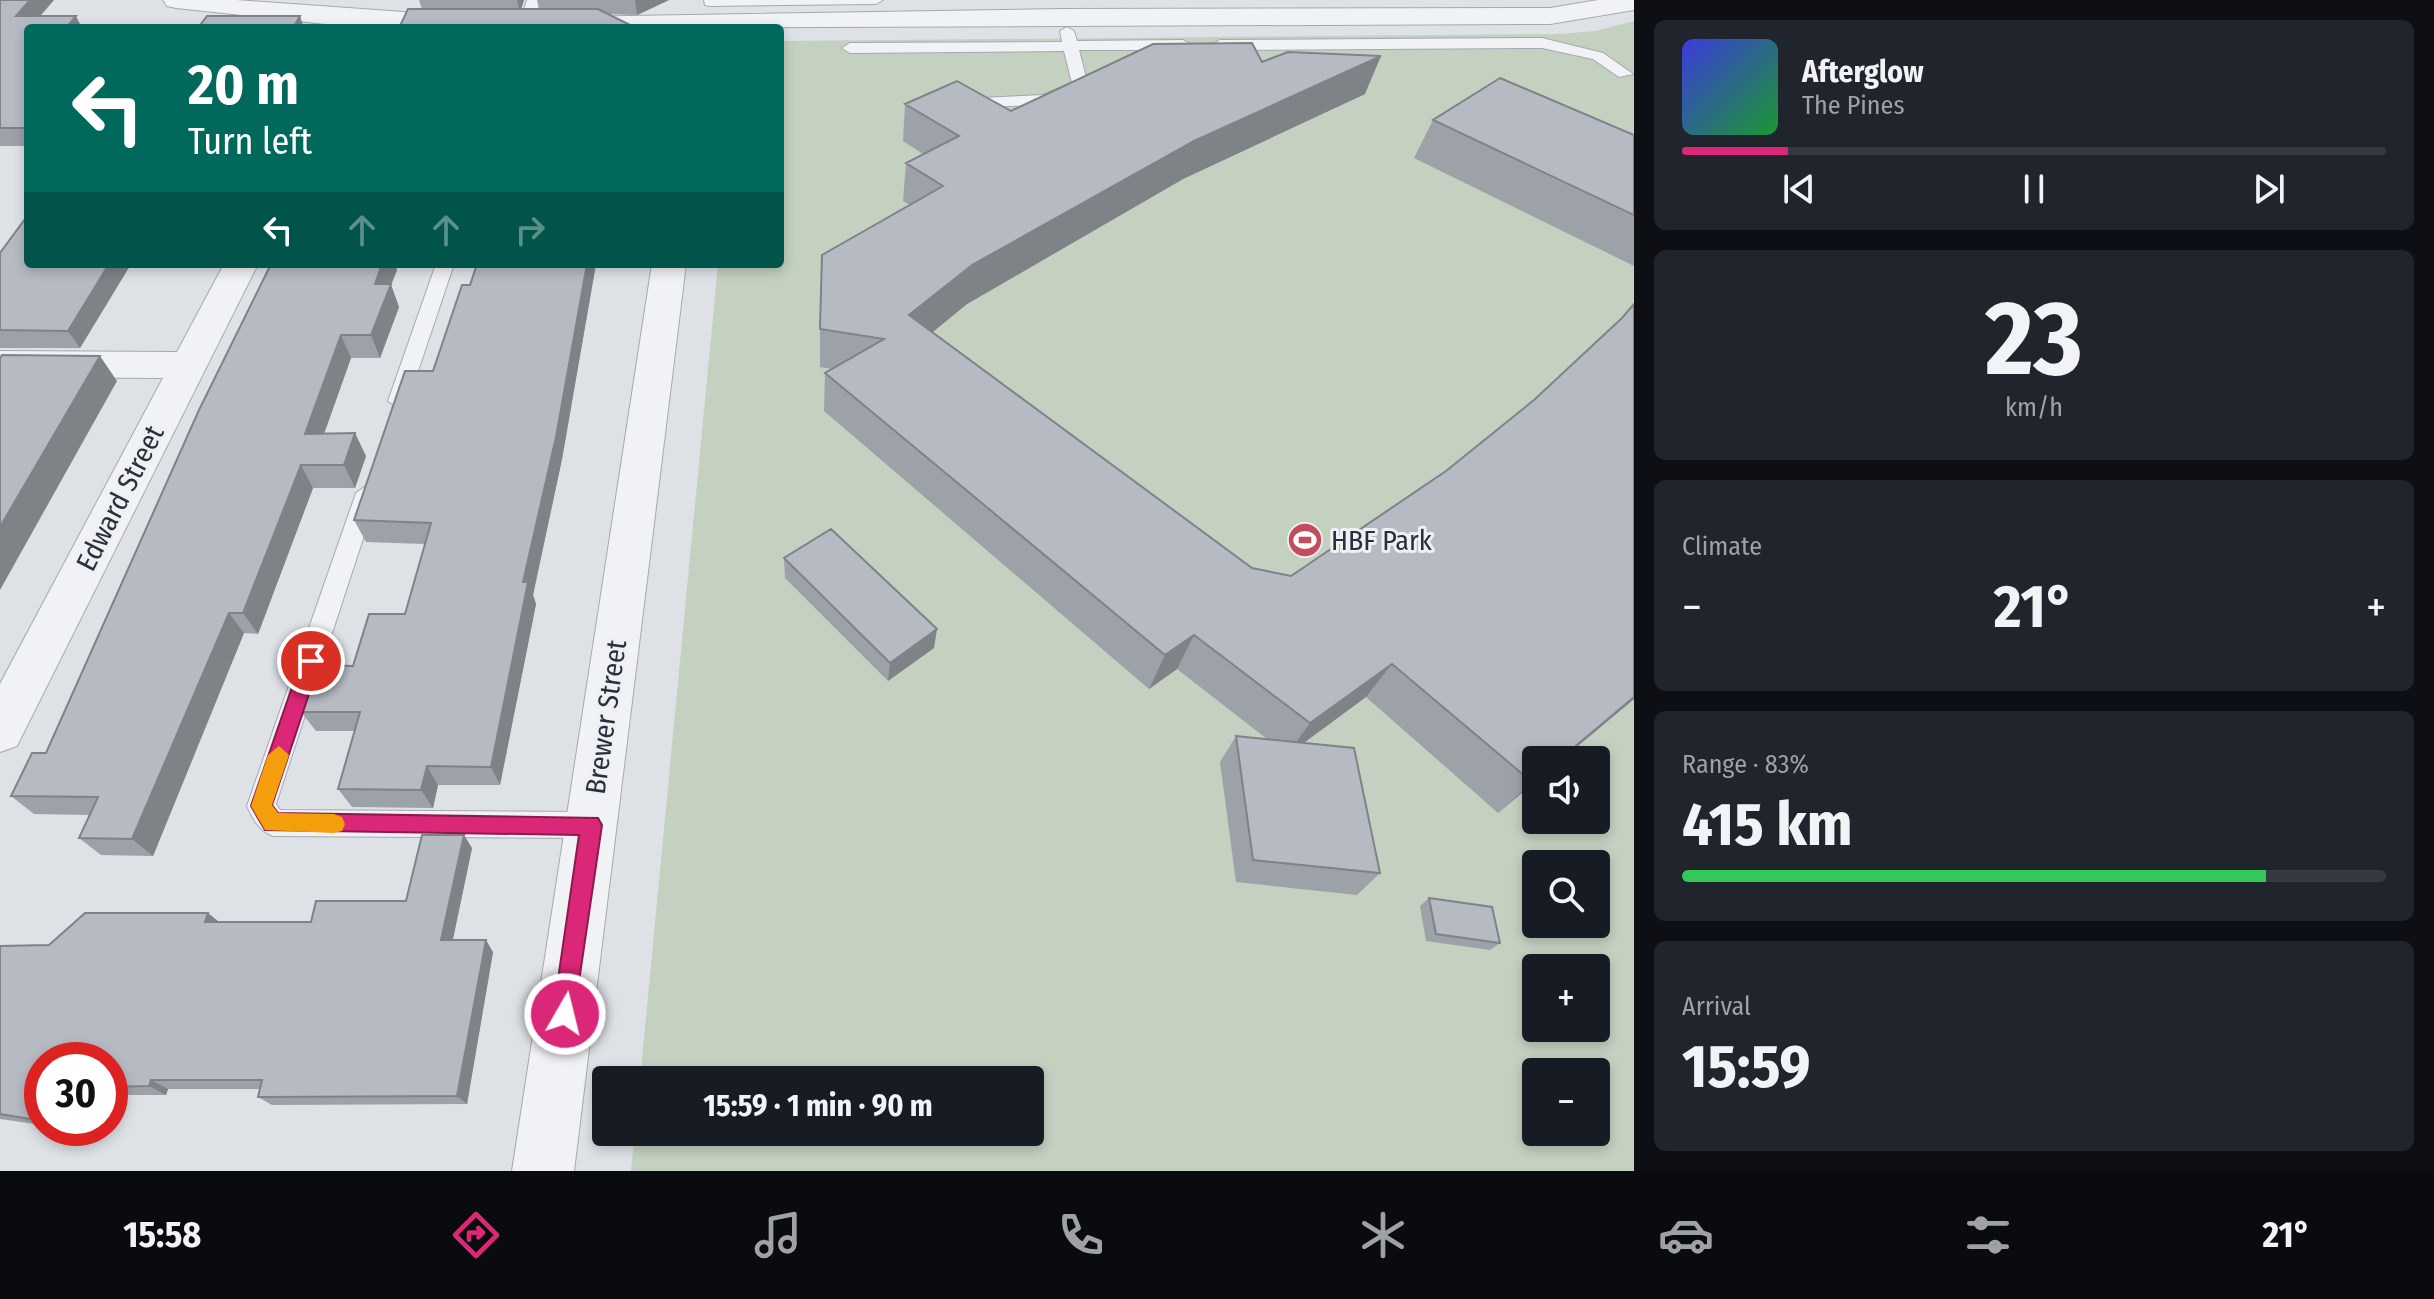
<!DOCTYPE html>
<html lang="en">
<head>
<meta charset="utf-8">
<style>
	body { margin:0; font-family:"Fira Sans Condensed",sans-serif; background:#20242c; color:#f1f3f6; height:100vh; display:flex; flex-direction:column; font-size:30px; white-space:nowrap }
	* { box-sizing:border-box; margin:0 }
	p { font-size:26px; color:#9ea1a6 }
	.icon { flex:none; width:44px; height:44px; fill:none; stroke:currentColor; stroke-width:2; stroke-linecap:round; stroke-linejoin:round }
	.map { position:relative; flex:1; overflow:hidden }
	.details { display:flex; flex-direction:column; gap:20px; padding:20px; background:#0d0f14; width:800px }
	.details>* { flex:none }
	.guide { position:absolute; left:24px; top:24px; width:760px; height:244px; border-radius:8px; box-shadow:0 4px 12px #0003; background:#00695c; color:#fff; overflow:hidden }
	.fabs { position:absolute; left:1522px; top:746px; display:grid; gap:16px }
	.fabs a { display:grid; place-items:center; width:88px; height:88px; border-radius:8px; background:#171b24; box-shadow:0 4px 12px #0003; font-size:40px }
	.speed { position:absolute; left:24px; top:1042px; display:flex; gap:16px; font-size:40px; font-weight:700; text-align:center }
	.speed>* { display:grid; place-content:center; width:104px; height:104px; border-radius:50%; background:#171b24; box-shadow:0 4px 12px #0003; line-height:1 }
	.speed .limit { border:12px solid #d22; background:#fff; color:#111 }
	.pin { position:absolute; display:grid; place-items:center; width:68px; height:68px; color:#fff; margin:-34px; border:4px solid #fff; border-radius:50%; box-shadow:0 2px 8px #0007 }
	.me { position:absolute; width:88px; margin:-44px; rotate:8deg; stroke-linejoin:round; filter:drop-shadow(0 0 6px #0008) }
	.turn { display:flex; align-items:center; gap:28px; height:168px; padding:0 32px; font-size:36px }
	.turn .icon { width:104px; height:104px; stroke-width:2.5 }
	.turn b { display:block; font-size:56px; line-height:68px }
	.lanes { display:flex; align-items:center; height:76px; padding:0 32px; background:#0003; justify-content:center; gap:40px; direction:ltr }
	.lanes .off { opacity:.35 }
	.big { font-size:60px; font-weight:700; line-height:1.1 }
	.details .widget { flex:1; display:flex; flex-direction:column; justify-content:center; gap:12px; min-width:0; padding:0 28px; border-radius:12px; background:#20242c }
	.details .dial { align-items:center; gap:0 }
	.dial b { font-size:104px; line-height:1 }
	.song { display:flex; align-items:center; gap:24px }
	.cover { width:96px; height:96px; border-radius:12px; background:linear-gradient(135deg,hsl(240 70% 55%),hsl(130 70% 35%)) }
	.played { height:8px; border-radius:4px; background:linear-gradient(90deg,#db2777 15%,#363941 15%) }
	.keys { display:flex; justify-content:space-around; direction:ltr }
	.heat { display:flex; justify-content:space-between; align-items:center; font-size:44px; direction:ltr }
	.charge { height:12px; border-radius:6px; background:linear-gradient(90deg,#34c759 83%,#363941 0) }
	.trip { position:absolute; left:592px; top:1066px; width:452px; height:80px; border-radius:8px; background:#171b24; box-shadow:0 4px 12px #0003; font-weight:700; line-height:80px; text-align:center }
	.tabs { display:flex; height:128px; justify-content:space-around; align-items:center; background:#090b0e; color:#9ea1a6 }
	.tabs .icon { width:56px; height:56px }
	.tabs .on { color:#db2777 }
	.tabs b { font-size:36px; color:#f1f3f6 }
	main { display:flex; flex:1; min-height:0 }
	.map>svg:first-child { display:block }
	.green { fill:#c4d0c0; fill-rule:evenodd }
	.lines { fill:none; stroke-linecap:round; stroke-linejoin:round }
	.lane-casing { stroke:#a4a9b0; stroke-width:2 }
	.street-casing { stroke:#a4a9b0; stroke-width:2 }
	.lane { fill:#f1f2f5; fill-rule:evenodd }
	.street { fill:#f1f2f5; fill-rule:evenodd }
	.wall { fill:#9da1a8 }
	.shaded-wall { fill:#7f8388 }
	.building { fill:#b6bbc3; stroke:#7f8388; stroke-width:2 }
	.route { fill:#db2777; stroke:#8e194d; stroke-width:2 }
	.slow { fill:#f59e0b }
	.labels { text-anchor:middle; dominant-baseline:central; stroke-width:6; stroke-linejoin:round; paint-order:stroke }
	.street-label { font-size:28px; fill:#29303c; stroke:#eef0f4 }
	.poi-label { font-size:28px; fill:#29303c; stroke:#eef0f4; text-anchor:start }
</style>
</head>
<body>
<main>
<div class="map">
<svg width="1634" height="1171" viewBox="0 0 1634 1171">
	<rect width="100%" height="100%" fill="#dee2e7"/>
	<!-- green -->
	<path class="green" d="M 1634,21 L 1634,1171 L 631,1171 L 635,1132 L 1030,1132 L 1030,1080 L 640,1080 L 718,264 L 780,264 L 780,41 L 1559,34 L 1595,31 ZM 1536,760 L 1596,760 L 1596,820 L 1536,820 ZM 1536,864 L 1596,864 L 1596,924 L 1536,924 ZM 1536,968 L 1596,968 L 1596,1028 L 1536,1028 ZM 1536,1072 L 1596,1072 L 1596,1132 L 1536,1132 Z"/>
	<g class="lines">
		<!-- lane casing -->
		<g class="lane-casing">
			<path id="lane" d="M 527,0 L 541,0 L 532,28 L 518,28 Z
				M 704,0 L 883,0 L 876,4 L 710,6 L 705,5 Z
				M 1067,27 L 1074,31 L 1077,41 L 1183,40 L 1191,45 L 1183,50 L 1079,50 L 1088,85 L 1086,88 L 1046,105 L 964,107 L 956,102 L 958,99 L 1043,95 L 1072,83 L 1064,51 L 850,53 L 842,48 L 850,43 L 1062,42 L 1060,31 Z
				M 1542,38 L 1603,53 L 1633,74 L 1619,77 L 1593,59 L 1542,48 L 1220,50 L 1212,45 L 1220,40 Z
				M 436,264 L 454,264 L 408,401 L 398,408 L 388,401 Z
				M 367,485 L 378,493 L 276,804 L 280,810 L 591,812 L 601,816 L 605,825 L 601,834 L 591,838 L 273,836 C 259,831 253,819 247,806 L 356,493 Z"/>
		</g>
		<!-- street casing -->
		<g class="street-casing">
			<path id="street" d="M 163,0 L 236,0 L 460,16 L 470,18 L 474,24 L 471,28 L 353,27 L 176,8 L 167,6 Z
				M 1598,0 L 1634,0 L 1634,10 L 1550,24 L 558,28 L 555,25 L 559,19 L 569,17 L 1063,9 L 1550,8 Z
				M 224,264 L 258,264 L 17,746 L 0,752 L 0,684 L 163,378 L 0,377 L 0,351 L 177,352 Z
				M 652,264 L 686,264 L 574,1171 L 512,1171 Z"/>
		</g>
		<!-- lane -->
		<use href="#lane" class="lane"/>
		<!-- street -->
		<use href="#street" class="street"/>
	</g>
	<!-- wall -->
	<path class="wall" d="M 0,0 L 54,0 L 28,28 L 28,146 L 0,146 Z
		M 419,0 L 524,0 L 521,9 L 539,9 L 537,0 L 669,0 L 637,15 L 422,9 Z
		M 1262,62 L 1365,94 L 1183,179 L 967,304 L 932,332 L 1252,568 L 1291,576 L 1446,471 L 1534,400 L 1622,318 L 1634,304 L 1634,699 L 1561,760 L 1536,760 L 1536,781 L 1498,813 L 1366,697 L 1304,743 L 1380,873 L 1357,895 L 1236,882 L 1220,762 L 1236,736 L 1267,739 L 1177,669 L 1149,689 L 824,411 L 825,373 L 832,369 L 820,367 L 820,329 L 910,205 L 903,201 L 906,163 L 923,154 L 903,141 L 905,104 L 1011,111 Z
		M 1433,120 L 1634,135 L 1634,266 L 1414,158 Z
		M 0,253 L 28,264 L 131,264 L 80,348 L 0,348 Z
		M 477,264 L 596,264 L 562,459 L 533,595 L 536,604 L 500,785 L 438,785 L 433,808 L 352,807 L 338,789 L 355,731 L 316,731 L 301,712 L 353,666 L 405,614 L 425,544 L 366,542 L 354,520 L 433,371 L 470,285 Z
		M 397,270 L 391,285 L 399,307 L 380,358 L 351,358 L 324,434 L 366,456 L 355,488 L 313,488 L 258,634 L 244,633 L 153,856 L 101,855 L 79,838 L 90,815 L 34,814 L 11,796 L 46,753 L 199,410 Z
		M 784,558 L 934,648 L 888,681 L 785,578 Z
		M 472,848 L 453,940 L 493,952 L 467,1104 L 272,1105 L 258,1097 L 260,1089 L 168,1089 L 166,1095 L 110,1095 L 110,1060 L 42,1060 L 42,1125 L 0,1119 L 0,946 L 49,945 L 220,922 L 311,922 L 406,901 Z
		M 1429,898 L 1500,943 L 1490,950 L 1426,941 L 1420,906 Z"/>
	<!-- shaded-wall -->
	<path class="shaded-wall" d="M 30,0 L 54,0 L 30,28 L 16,16 Z
		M 517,0 L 524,0 L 520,13 Z
		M 635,0 L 669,0 L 637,15 Z
		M 76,16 L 82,28 L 66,28 Z
		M 300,16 L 304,28 L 293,28 Z
		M 1381,56 L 1365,94 L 1183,179 L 967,304 L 906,354 L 909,315 L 972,265 L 1194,141 Z
		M 109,264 L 131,264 L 80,348 L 68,331 Z
		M 382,264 L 395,264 L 397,270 L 391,285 L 399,307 L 380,358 L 371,335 L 375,284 Z
		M 587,264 L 596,264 L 562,459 L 533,595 L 536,604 L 500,785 L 491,767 L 523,582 Z
		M 341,335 L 351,358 L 316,456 L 305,434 Z
		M 100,356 L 117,381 L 0,590 L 0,527 Z
		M 355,433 L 366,456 L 355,488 L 344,465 Z
		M 301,465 L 313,488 L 258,634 L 243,613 Z
		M 229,613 L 244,633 L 153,856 L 132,839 Z
		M 937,629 L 934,648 L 888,681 L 890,663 Z
		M 1194,635 L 1177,669 L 1149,689 L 1165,655 Z
		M 1392,664 L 1366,697 L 1287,755 L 1310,723 Z
		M 1634,697 L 1634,699 L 1561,760 L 1559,760 Z
		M 427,766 L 438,785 L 433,808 L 421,790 Z
		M 1536,779 L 1536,781 L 1498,813 Z
		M 464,835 L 472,848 L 450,952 L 441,940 Z
		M 208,913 L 223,925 L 205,922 Z
		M 486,940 L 493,952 L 467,1104 L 457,1096 Z
		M 151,1080 L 168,1089 L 166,1095 L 149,1086 Z
		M 42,1092 L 42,1123 L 30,1119 Z"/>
	<!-- building -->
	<path class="building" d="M 0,0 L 30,0 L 16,16 L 76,16 L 66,28 L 28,28 L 28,125 L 25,128 L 0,128 Z
		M 408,9 L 598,9 L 636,28 L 399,28 Z
		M 207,16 L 300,16 L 293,28 L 198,28 Z
		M 1252,43 L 1262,62 L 1288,52 L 1381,56 L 1194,141 L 972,265 L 909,315 L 1252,568 L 1291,576 L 1446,471 L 1534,400 L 1622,318 L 1634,304 L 1634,697 L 1559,760 L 1536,760 L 1536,779 L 1532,782 L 1392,664 L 1310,723 L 1194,635 L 1165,655 L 825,373 L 884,339 L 820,329 L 822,255 L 943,186 L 906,163 L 959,136 L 905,104 L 957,81 L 1011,111 L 1153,44 Z
		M 1500,78 L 1634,135 L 1634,215 L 1433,120 Z
		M 28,215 L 28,264 L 109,264 L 68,331 L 0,330 L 0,253 Z
		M 271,264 L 382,264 L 375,284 L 391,284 L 371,335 L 341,335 L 305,434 L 355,433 L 344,465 L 301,465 L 243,613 L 229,613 L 132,839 L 79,838 L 98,797 L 11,796 L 32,753 L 46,753 L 199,410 Z
		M 477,264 L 587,264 L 556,437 L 523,582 L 528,582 L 491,767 L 427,766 L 421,790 L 338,789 L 360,712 L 301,712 L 316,665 L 353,666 L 369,614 L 405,614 L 431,523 L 354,520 L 405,371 L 433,371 L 462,285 L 470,285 Z
		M 2,355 L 100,356 L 0,527 L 0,358 Z
		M 831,529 L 937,629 L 890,663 L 784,558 Z
		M 1236,736 L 1354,748 L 1380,873 L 1253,860 Z
		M 422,835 L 464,835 L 441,940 L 486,940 L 457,1096 L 258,1097 L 262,1080 L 151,1080 L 149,1086 L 110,1087 L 110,1060 L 42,1060 L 42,1092 L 30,1119 L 0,1114 L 0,946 L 49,945 L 85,913 L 208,913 L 205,922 L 311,922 L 316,901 L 406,901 Z
		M 1429,898 L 1492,907 L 1500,943 L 1436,934 Z"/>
	<!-- route -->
	<path class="route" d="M 311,653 L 320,661 L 272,805 L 278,813 L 598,818 L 602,825 L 573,1022 L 565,1026 L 556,1022 L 553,1014 L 579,835 L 265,830 L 251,806 L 301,661 Z"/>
	<!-- slow -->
	<path class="slow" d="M 279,746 L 289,755 L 272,805 L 278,813 L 334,814 L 342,817 L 345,824 L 342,831 L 334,833 L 265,830 L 251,806 L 268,755 Z"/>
	<!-- icons -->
	<defs>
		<g id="stadium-disc" transform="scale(1.8)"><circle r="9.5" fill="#c24d5d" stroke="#eef0f4"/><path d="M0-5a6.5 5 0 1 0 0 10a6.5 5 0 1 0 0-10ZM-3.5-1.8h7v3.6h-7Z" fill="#fff"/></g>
	</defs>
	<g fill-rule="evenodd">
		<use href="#stadium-disc" x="1305" y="540"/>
	</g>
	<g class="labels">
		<!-- street labels -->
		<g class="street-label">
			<text transform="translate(120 498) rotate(-63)">Edward Street</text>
			<text transform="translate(606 717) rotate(-82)">Brewer Street</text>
		</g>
		<!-- poi labels -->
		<g class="poi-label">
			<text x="1331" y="540">HBF Park</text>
		</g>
	</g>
</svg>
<div class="fabs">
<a><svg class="icon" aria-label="sound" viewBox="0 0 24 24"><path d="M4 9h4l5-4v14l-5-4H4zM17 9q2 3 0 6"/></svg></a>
<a><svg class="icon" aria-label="search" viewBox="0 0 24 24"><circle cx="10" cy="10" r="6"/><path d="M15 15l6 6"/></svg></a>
<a>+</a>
<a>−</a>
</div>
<div class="speed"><div class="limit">30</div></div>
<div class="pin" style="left:311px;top:661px;background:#d93025"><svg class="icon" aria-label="arrive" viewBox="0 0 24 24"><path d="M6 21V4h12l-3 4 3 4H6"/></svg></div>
<svg class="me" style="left:565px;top:1014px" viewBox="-20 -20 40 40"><circle r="17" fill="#db2777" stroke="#fff" stroke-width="3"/><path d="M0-11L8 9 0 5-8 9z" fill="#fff"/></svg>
<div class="trip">15:59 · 1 min · 90 m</div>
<div class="guide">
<div class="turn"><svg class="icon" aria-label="left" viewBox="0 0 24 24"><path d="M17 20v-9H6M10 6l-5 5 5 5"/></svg><div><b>20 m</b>Turn left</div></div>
<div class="lanes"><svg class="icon" aria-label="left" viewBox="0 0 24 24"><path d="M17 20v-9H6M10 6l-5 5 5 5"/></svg><svg class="icon off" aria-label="ahead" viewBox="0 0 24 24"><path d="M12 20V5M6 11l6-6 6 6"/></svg><svg class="icon off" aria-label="ahead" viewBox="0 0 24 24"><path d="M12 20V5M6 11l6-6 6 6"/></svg><svg class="icon off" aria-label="right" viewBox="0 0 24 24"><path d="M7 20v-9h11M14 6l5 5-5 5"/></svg></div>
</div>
</div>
<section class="details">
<div class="widget">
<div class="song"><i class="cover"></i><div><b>Afterglow</b><p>The Pines</p></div></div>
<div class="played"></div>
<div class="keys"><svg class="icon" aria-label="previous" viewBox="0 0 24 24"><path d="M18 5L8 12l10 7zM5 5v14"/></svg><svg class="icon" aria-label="pause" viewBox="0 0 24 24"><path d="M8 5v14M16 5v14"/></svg><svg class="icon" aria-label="next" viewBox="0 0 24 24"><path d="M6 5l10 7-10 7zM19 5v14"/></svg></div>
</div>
<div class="widget dial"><b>23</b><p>km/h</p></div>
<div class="widget"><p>Climate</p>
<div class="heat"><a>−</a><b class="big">21°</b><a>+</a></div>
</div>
<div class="widget"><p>Range · 83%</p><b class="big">415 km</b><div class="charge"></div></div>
<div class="widget"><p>Arrival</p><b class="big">15:59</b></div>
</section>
</main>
<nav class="tabs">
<b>15:58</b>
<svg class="icon on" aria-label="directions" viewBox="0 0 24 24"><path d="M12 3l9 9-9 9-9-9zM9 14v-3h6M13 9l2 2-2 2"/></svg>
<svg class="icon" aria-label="music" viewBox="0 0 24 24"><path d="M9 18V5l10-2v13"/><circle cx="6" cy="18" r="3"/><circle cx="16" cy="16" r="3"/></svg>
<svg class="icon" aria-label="phone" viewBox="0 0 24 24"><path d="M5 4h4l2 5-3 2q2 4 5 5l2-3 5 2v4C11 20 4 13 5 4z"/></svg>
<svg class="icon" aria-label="climate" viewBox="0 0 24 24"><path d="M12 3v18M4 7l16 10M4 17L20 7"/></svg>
<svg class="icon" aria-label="car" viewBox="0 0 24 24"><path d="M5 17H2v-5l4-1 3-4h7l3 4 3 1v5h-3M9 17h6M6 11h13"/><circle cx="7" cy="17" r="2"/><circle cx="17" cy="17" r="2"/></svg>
<svg class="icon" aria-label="filters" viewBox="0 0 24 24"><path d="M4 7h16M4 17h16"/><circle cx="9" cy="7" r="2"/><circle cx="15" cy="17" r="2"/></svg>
<b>21°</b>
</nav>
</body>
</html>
